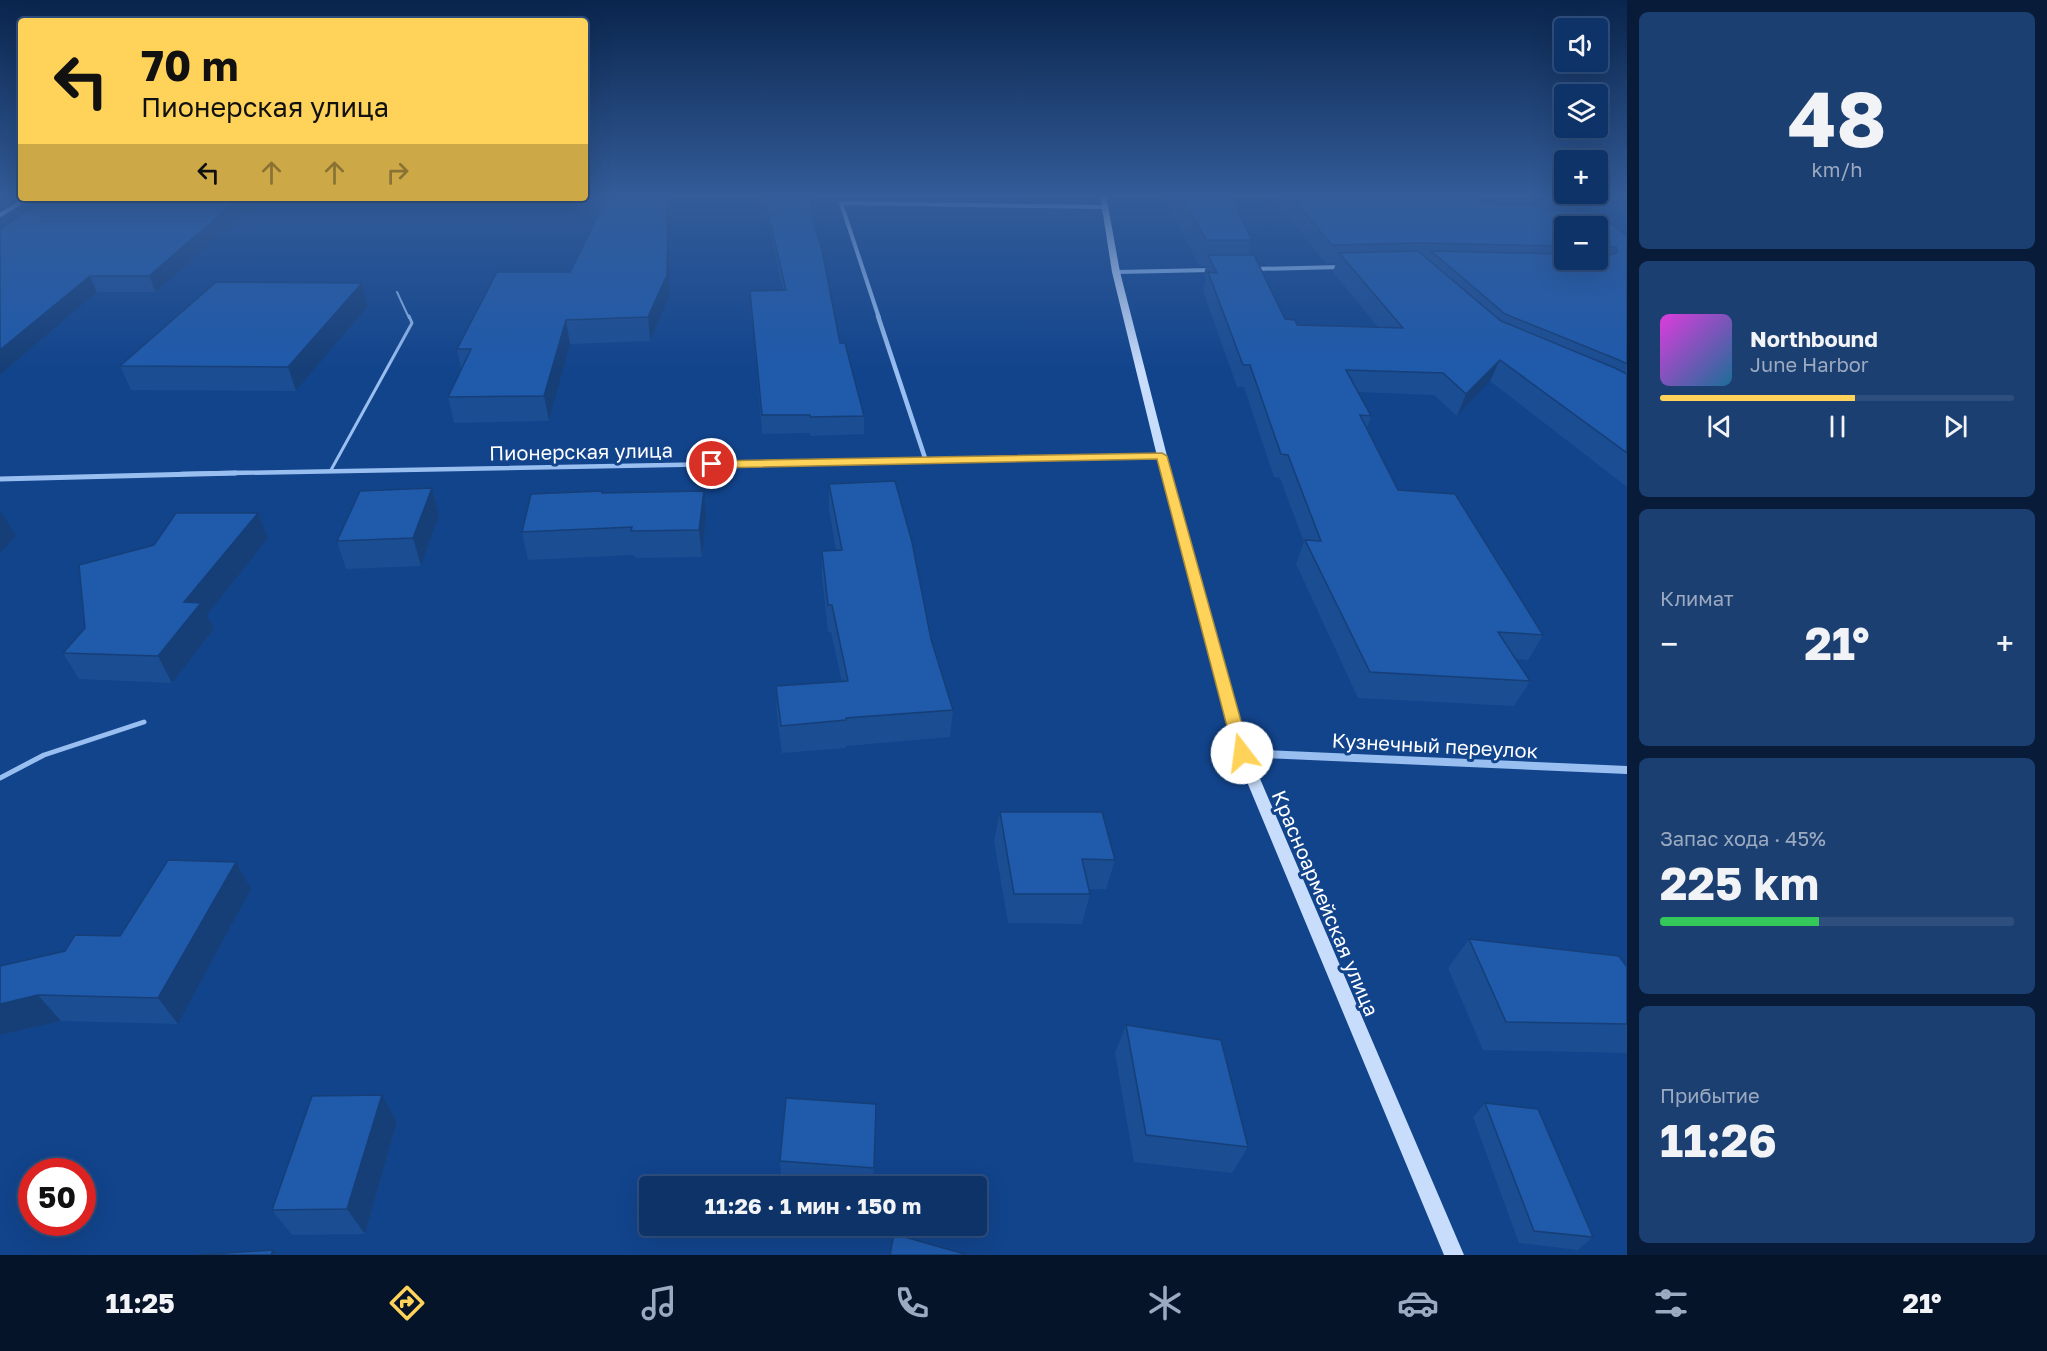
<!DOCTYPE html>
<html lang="ru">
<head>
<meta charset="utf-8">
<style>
	body { margin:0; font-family:"Golos Text",sans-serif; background:#1c3f71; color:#f1f3f6; height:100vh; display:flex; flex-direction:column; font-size:22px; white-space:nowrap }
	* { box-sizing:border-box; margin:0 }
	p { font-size:20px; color:#9baac0 }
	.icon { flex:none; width:33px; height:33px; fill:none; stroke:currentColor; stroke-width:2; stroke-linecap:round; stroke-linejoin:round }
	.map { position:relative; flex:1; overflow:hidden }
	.panel { display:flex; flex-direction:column; gap:12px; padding:12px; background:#081c3a; width:420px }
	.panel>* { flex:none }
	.guide { position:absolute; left:18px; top:18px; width:570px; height:183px; border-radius:6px; box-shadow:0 6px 24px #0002,0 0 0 2px #2e4e7d; background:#ffd359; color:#111; overflow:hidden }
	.fabs { position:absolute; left:1554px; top:18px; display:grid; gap:12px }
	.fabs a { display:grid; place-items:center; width:54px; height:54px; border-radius:6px; background:#0e3369; box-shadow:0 6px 24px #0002,0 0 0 2px #2e4e7d; font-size:30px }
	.speed { position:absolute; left:18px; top:1158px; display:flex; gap:12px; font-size:30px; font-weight:700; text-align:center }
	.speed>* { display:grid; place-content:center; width:78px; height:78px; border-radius:50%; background:#0e3369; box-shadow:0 6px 24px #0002,0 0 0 2px #2e4e7d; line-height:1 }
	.speed .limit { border:9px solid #d22; background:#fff; color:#111 }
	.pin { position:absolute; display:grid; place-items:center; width:51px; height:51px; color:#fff; margin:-26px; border:3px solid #fff; border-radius:50%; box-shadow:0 2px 6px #0007 }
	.me { position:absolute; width:66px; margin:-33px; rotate:345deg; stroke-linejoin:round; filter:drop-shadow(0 0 4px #0008) }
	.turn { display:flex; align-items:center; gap:21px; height:126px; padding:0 24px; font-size:27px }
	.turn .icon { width:78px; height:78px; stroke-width:2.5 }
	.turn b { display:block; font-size:42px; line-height:51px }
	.lanes { display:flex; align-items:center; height:57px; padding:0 24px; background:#0003; justify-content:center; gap:30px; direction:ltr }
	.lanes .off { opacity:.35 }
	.big { font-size:45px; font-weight:700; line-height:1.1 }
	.panel .widget { flex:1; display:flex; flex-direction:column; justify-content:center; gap:9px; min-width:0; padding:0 21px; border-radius:9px; background:#1c3f71 }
	.panel .dial { align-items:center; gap:0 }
	.dial b { font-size:78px; line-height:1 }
	.song { display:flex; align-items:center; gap:18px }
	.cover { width:72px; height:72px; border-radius:9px; background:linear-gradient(135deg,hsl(300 70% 55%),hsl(200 70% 35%)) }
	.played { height:6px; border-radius:3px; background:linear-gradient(90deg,#ffd359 55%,#2e4e7d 55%) }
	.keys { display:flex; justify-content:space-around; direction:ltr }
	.heat { display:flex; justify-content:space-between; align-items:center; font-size:33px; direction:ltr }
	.charge { height:9px; border-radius:4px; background:linear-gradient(90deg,#34c759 45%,#2e4e7d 0) }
	.trip { position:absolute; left:639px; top:1176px; width:348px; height:60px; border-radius:6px; background:#0e3369; box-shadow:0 6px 24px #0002,0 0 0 2px #2e4e7d; font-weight:700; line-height:60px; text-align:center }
	.tab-bar { display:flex; height:96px; justify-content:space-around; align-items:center; background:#06142a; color:#9baac0 }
	.tab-bar .icon { width:42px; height:42px }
	.tab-bar .on { color:#ffd359 }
	.tab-bar b { font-size:27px; color:#f1f3f6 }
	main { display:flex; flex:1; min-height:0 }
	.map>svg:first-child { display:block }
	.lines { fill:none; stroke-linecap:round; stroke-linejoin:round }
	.service-far2 { stroke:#99bff1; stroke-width:2 }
	.service-far1 { stroke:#99bff1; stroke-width:3 }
	.service { stroke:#99bff1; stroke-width:5 }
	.minor-far3 { stroke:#99bff1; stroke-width:4 }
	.minor-far2 { stroke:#99bff1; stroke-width:4.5 }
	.minor-far1 { stroke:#99bff1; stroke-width:5 }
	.minor { stroke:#99bff1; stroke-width:8 }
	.secondary { fill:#c8ddfc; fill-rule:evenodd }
	.wall { fill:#1b4d93; fill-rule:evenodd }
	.shaded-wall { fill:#163f78 }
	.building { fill:#1f5aab; stroke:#163f78; stroke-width:1.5 }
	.route { fill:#ffd359; stroke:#a6893a; stroke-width:1.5 }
	.labels { text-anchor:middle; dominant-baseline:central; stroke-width:6; stroke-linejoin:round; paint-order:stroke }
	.street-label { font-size:20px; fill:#fff; stroke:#12448c }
</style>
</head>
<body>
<main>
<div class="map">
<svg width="1627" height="1255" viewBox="0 0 1627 1255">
	<rect width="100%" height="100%" fill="#12448c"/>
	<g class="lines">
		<!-- service-far2 -->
		<path class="service-far2" d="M 397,292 L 409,318"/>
		<!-- service-far1 -->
		<path class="service-far1" d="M 331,470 L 412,323 L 409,316"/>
		<!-- service -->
		<path class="service" d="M 0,778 L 44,755 L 144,722"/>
		<!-- minor-far3 -->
		<path class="minor-far3" d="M 0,215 L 28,198
			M 1255,269 L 1341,267
			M 1116,272 L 1212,270
			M 879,318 L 841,203 L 1105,207"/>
		<!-- minor-far2 -->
		<path class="minor-far2" d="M 878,316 L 926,461
			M 181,474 L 1162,456"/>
		<!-- minor-far1 -->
		<path class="minor-far1" d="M 0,479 L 236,473"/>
		<!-- minor -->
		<path class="minor" d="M 1242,753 L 1627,770"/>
		<!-- secondary -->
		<path class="secondary" d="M 1100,195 L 1106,195 L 1120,272 L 1167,456 L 1249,753 L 1464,1255 L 1444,1255 L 1235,753 L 1157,456 L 1112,272 Z"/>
	</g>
	<!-- wall -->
	<path class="wall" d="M 608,195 L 670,195 L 669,297 L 650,341 L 570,344 L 549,421 L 454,423 L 448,397 L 461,369 L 457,349 L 570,272 Z
		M 764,195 L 810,195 L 814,224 L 840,343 L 864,416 L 864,434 L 810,436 L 810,433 L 762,434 L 750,291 L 783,290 L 764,204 Z
		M 1163,195 L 1230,195 L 1252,240 L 1248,255 L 1285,319 L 1297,325 L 1378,327 L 1333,272 L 1336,263 L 1326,264 L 1280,206 L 1283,195 L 1472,195 L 1483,204 L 1546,210 L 1627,236 L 1627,487 L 1490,381 L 1457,416 L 1434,395 L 1358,392 L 1371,416 L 1367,428 L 1398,490 L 1543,635 L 1528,660 L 1516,659 L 1530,681 L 1514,706 L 1358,698 L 1296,564 L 1304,542 L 1280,478 L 1274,477 L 1244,387 L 1237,387 L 1203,291 L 1206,280 L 1204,274 L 1206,266 L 1199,266 ZM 1564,226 L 1598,226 L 1598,260 L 1564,260 Z
		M 43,198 L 255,198 L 220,235 L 156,292 L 97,292 L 0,375 L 0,230 Z
		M 362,283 L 368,306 L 296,391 L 131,390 L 120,366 Z
		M 829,484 L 931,639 L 953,710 L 950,737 L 846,746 L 846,748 L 782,753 L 777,714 L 776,686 L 842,682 L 831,632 L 828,632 L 822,577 L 822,551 L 836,551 L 829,509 Z
		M 432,488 L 439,515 L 421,566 L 346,569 L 337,541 Z
		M 602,493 L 706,518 L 702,557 L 635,558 L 634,555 L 528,560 L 522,532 Z
		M 258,513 L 268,538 L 207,615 L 214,629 L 172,683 L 79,679 L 63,653 L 85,628 L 154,545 Z
		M 1000,812 L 1115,860 L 1106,889 L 1089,889 L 1090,894 L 1082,924 L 1008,923 L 994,841 Z
		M 236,862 L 251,889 L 178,1024 L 61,1021 L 0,1035 L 65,951 L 120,936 Z
		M 1469,939 L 1627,967 L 1627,1053 L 1483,1050 L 1448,968 Z
		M 1126,1025 L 1248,1147 L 1232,1173 L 1134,1162 L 1115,1053 Z
		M 382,1095 L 397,1122 L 365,1234 L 292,1235 L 272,1210 Z
		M 1485,1103 L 1593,1237 L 1578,1250 L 1519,1243 L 1473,1117 Z
		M 780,1161 L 874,1168 L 873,1182 L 781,1175 Z"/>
	<!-- shaded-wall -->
	<path class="shaded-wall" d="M 668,195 L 670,195 L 669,297 L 650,341 L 648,317 Z
		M 236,198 L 255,198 L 220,235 L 156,292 L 149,276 Z
		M 90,276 L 97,292 L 0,375 L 0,350 Z
		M 362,283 L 368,306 L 296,391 L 288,367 Z
		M 566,320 L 570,344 L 549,421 L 544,396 Z
		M 1500,360 L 1490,381 L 1457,416 L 1466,394 Z
		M 432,488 L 439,515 L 421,566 L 413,538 Z
		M 704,491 L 706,518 L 702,557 L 699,530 Z
		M 0,510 L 16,536 L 0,553 Z
		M 258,513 L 268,538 L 207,615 L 214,629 L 172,683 L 158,656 L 184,602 Z
		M 236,862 L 251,889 L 178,1024 L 158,998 Z
		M 38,995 L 61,1021 L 0,1035 L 0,1004 Z
		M 382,1095 L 397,1122 L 365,1234 L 347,1209 Z
		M 273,1250 L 277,1255 L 271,1255 Z"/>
	<!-- building -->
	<path class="building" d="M 608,195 L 668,195 L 667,275 L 648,317 L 566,320 L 544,396 L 448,397 L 471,349 L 457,349 L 497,272 L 570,272 Z
		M 764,195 L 810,195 L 814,224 L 822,250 L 840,343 L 845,343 L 864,416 L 810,417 L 810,415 L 762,415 L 750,291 L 786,290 Z
		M 1180,195 L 1230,195 L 1252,240 L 1206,240 Z
		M 1289,195 L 1472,195 L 1483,204 L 1540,206 L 1546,210 L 1596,212 L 1627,236 L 1627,364 L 1619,360 L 1505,314 L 1431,251 L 1564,254 L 1564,260 L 1598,260 L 1598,254 L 1613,254 L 1617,252 L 1616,247 L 1598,247 L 1598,226 L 1564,226 L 1564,246 L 1420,243 L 1332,245 Z
		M 43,198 L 236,198 L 214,220 L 149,276 L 90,276 L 0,350 L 0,230 Z
		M 1418,251 L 1501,321 L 1615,368 L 1627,374 L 1627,453 L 1500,360 L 1466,394 L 1443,373 L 1346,370 L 1371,416 L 1360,415 L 1398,490 L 1455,494 L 1543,635 L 1498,632 L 1530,681 L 1370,672 L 1305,540 L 1321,541 L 1288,455 L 1281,454 L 1250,365 L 1243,365 L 1208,272 L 1217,273 L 1208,255 L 1254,255 L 1285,319 L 1295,320 L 1297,325 L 1403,328 L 1339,253 Z
		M 216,282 L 362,283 L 288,367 L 120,366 Z
		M 895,481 L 912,542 L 931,639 L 953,710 L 846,718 L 846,720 L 781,726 L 776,686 L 848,681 L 832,605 L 828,605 L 822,551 L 842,550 L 829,484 Z
		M 432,488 L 413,538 L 337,541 L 360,491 Z
		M 602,491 L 602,493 L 704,491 L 699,530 L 631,531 L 632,527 L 522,532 L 531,494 Z
		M 176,513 L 258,513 L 184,602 L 201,603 L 158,656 L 63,653 L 85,628 L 79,565 L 154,545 Z
		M 1000,812 L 1102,812 L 1115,860 L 1082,859 L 1090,894 L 1014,894 Z
		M 168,860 L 236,862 L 158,998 L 38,995 L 0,1004 L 0,966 L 65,951 L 75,935 L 120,936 Z
		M 1469,939 L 1619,956 L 1627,967 L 1627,1024 L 1506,1022 Z
		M 1126,1025 L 1221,1040 L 1248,1147 L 1146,1135 Z
		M 382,1095 L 347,1209 L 272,1210 L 312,1096 Z
		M 786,1098 L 876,1104 L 874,1168 L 780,1161 Z
		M 1485,1103 L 1538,1109 L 1593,1237 L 1534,1231 Z
		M 894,1234 L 968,1255 L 890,1255 Z
		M 273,1250 L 271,1255 L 196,1255 Z"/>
	<!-- sky -->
	<linearGradient id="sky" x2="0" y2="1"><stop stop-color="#0a254d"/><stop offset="0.53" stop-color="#335c99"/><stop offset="1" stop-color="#335c99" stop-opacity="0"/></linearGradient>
	<rect width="1627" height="370" fill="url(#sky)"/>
	<!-- route -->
	<path class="route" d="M 1162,453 L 1167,456 L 1250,753 L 1247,757 L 1236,757 L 1234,753 L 1157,459 L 712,468 L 706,464 L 712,461 Z"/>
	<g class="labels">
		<!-- street labels -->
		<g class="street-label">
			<text transform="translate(581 451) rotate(-1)">Пионерская улица</text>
			<text transform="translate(1435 745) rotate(3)">Кузнечный переулок</text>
			<text transform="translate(1326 903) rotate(67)">Красноармейская улица</text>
		</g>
	</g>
</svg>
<div class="fabs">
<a><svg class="icon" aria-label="sound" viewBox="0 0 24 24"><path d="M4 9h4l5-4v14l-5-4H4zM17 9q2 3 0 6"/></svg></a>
<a><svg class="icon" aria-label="layers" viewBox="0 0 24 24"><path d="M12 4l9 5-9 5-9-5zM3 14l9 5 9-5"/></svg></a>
<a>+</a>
<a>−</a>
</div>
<div class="speed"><div class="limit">50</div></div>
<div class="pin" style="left:712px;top:464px;background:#d93025"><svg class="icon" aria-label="arrive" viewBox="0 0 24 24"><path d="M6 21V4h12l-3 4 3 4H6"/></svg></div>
<svg class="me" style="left:1242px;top:753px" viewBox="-20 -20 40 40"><circle r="19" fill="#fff"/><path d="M0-13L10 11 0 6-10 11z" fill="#ffd359"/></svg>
<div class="trip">11:26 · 1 мин · 150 m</div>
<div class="guide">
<div class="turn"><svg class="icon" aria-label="left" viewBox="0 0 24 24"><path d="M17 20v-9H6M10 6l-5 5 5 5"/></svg><div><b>70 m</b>Пионерская улица</div></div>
<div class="lanes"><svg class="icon" aria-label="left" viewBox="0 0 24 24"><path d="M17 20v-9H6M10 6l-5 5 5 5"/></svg><svg class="icon off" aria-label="ahead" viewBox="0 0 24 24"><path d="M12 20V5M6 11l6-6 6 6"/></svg><svg class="icon off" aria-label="ahead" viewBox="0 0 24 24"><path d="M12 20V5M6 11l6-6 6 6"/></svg><svg class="icon off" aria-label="right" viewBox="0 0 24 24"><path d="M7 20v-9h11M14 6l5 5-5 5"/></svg></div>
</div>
</div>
<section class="panel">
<div class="widget dial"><b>48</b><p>km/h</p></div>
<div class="widget">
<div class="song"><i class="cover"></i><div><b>Northbound</b><p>June Harbor</p></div></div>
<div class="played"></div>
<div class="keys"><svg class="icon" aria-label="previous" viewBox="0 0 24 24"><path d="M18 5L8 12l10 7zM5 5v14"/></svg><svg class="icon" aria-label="pause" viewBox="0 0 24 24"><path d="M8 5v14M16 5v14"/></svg><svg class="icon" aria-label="next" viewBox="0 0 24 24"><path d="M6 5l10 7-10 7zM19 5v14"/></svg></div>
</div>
<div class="widget"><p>Климат</p>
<div class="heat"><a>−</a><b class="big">21°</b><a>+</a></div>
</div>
<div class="widget"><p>Запас хода · 45%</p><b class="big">225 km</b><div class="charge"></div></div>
<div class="widget"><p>Прибытие</p><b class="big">11:26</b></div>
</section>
</main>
<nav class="tab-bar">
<b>11:25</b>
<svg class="icon on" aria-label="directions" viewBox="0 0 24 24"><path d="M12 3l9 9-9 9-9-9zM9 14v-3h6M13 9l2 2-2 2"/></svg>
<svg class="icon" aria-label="music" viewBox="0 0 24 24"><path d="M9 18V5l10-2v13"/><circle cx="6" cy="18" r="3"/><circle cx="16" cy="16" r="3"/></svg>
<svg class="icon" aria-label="phone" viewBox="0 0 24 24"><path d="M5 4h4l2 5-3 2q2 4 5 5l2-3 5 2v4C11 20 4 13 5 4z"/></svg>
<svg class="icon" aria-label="climate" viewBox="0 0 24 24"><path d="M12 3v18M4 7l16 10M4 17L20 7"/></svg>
<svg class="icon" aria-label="car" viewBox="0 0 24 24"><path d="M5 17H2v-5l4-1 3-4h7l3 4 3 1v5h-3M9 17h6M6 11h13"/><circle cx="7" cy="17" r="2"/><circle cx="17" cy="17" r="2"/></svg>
<svg class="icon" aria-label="filters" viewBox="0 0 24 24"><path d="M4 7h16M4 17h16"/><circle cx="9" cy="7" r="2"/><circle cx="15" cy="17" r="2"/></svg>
<b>21°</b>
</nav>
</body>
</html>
